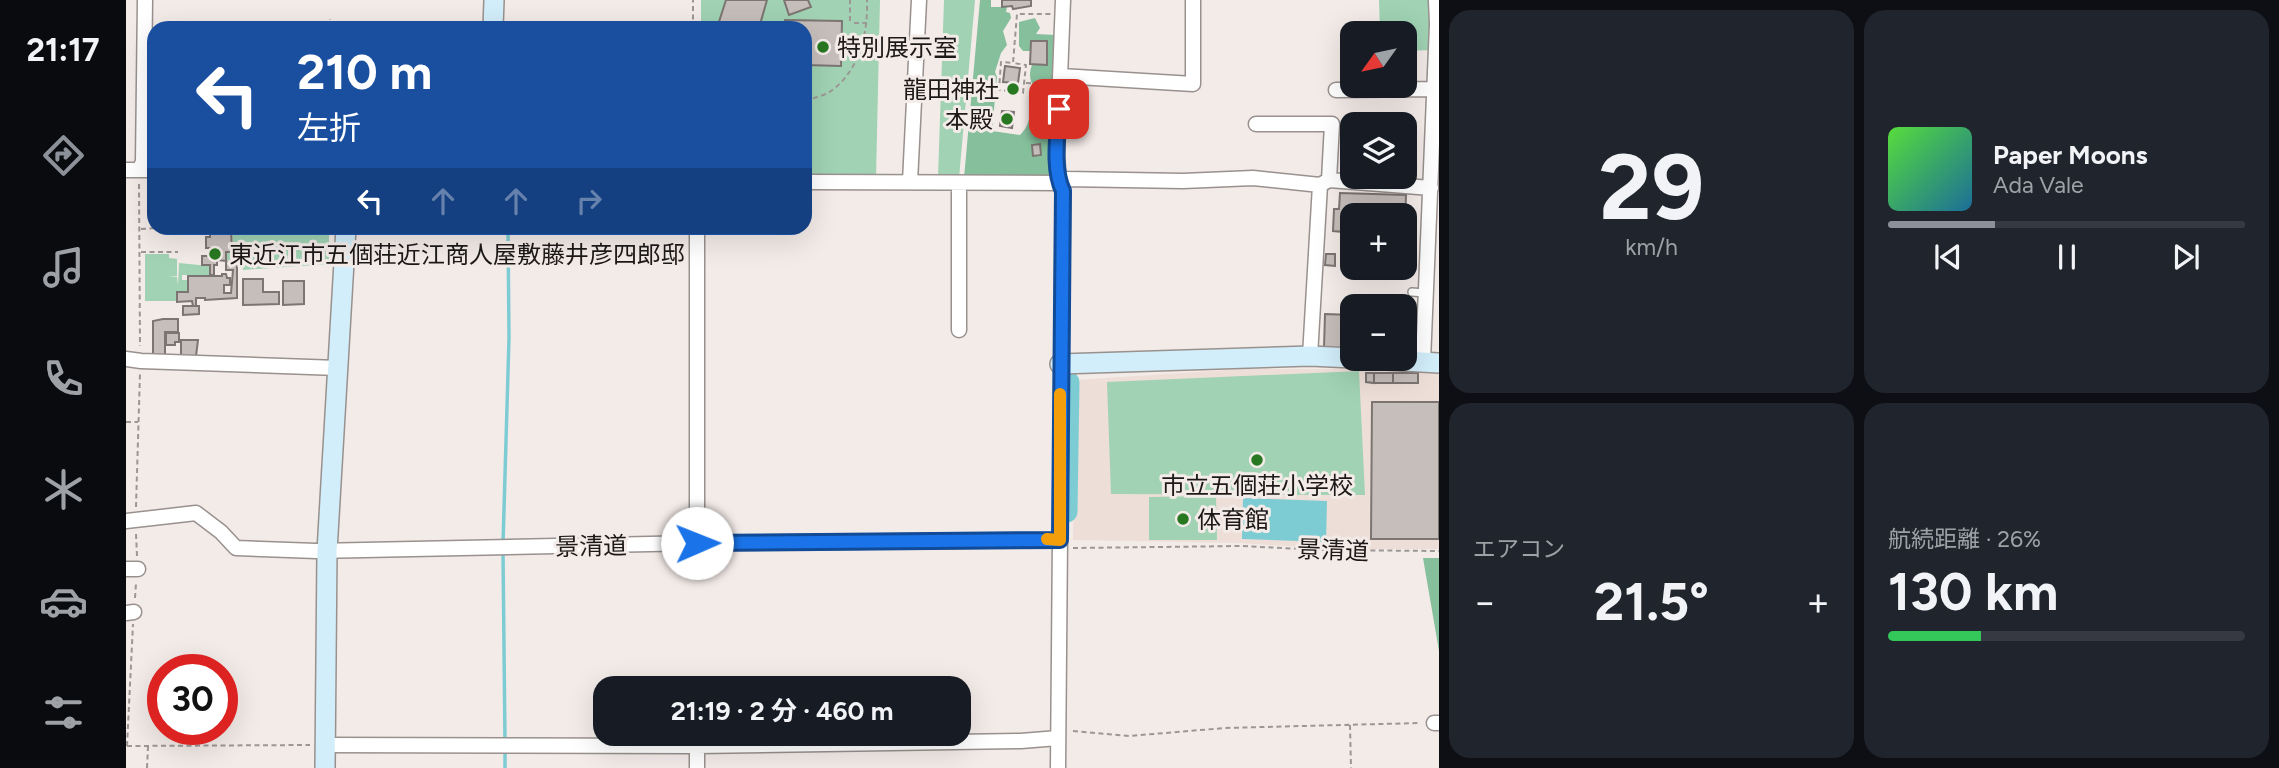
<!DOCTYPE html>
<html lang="ja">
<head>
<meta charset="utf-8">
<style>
	body { margin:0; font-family:Figtree,"Noto Sans JP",sans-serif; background:#20242c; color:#f1f3f6; height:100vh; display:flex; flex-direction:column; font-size:26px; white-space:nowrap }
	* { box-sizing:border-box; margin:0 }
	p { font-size:23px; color:#9ea1a6 }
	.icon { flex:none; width:38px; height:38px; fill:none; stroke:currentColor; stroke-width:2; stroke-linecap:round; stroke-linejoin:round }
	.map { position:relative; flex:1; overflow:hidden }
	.drawer { display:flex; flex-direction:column; gap:10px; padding:10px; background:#0d0f14; width:840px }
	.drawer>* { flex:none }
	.guide { position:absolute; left:21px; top:21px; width:665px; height:214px; border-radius:21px; box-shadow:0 7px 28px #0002; background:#1a4fa0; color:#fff; overflow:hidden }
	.needle { width:46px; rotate:237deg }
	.fabs { position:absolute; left:1214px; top:21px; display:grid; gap:14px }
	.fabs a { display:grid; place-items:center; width:77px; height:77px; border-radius:14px; background:#171b24; box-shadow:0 7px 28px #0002; font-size:35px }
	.speed { position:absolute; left:21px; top:654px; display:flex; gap:14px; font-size:35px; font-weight:700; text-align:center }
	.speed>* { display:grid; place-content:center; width:91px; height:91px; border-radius:50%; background:#171b24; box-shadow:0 7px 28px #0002; line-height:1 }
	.speed .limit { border:10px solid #d22; background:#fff; color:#111 }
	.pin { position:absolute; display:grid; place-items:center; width:60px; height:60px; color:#fff; margin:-30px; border-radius:14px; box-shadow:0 4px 10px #0006 }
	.me { position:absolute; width:77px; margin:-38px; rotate:89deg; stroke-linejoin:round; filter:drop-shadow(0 0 5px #0008) }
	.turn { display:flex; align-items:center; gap:24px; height:147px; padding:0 35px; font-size:32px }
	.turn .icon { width:91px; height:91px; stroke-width:2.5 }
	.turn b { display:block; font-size:49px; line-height:60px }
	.lanes { display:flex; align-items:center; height:66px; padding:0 35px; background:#0003; justify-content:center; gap:35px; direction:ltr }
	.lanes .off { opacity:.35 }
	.big { font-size:52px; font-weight:700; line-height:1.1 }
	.drawer .widget { flex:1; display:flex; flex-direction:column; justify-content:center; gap:10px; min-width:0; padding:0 24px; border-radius:21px; background:#20242c }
	.drawer .dial { align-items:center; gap:0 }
	.dial b { font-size:91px; line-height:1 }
	.song { display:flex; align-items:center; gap:21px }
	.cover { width:84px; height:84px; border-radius:10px; background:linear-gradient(135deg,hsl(110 70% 55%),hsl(200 70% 35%)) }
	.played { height:7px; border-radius:4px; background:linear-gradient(90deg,#8c9099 30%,#363941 30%) }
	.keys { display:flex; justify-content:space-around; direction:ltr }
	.heat { display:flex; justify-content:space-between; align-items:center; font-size:38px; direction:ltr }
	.charge { height:10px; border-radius:5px; background:linear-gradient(90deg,#34c759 26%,#363941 0) }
	.drawer .tiles { flex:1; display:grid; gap:10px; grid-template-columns:repeat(2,1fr) }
	.trip { position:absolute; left:467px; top:676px; width:378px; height:70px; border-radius:21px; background:#171b24; box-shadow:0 7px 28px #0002; font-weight:700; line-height:70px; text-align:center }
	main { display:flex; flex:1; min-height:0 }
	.tab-bar { display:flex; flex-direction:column; width:126px; justify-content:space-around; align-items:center; background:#090b0e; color:#9ea1a6 }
	.tab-bar .icon { width:49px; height:49px }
	.tab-bar .current { color:#8c9099 }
	.tab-bar b { font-size:32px; color:#f1f3f6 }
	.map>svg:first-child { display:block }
	.built { fill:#eeded8 }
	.green { fill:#a0d2b3 }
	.forest { fill:#86bf9c }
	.water { fill:#7eccd3 }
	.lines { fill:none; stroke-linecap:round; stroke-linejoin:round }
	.stream { stroke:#7eccd3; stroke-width:3.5 }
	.river { stroke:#7eccd3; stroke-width:21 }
	.building { fill:#c6bebb; stroke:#7c7572; stroke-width:2 }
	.lane-casing { stroke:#98918e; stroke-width:10 }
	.street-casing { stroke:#98918e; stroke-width:17 }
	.secondary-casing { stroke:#98918e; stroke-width:22 }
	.path { stroke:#9c9694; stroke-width:2; stroke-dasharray:5 3.5; stroke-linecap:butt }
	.lane { stroke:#fff; stroke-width:7 }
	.street { stroke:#fff; stroke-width:14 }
	.secondary { stroke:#d2eefa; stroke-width:19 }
	.route-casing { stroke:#114b97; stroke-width:18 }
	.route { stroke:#1a73e8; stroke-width:12 }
	.slow { stroke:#f59e0b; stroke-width:12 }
	.poi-dot { fill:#287821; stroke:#f3ebe8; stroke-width:2.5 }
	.labels { text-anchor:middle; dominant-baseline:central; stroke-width:6; stroke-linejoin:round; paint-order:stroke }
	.poi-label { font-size:24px; fill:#1c1918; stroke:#f3ebe8; text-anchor:start }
	.street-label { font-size:24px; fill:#1c1918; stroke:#f3ebe8 }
</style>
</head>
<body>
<main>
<nav class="tab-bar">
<b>21:17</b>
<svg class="icon current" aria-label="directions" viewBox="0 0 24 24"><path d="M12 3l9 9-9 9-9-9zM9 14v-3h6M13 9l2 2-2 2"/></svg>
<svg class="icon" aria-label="music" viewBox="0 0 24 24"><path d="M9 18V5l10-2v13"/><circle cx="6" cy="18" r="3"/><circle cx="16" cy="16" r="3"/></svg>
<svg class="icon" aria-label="phone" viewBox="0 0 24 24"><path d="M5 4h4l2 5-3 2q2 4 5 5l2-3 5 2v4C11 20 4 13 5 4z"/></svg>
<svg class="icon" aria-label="climate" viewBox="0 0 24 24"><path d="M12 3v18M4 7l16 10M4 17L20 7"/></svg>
<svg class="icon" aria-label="car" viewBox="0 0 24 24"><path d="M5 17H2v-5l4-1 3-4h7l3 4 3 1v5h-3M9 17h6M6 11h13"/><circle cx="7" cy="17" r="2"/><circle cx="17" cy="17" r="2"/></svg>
<svg class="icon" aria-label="filters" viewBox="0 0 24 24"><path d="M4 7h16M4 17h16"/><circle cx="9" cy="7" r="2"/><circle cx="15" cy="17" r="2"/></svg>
</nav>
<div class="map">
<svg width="1313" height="768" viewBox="0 0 1313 768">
	<rect width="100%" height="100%" fill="#f3ebe8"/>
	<!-- built -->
	<path class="built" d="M 1117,369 L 1239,369 L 1313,374 L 1313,549 L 1206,549 L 1113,543 L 947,540 L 949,380 Z"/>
	<!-- green -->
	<path class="green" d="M 575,0 L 754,0 L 750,178 L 679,177 L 679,28 L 575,28 Z
		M 818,0 L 849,0 L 833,178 L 812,177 Z
		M 1253,0 L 1303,0 L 1306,50 L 1279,51 L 1279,33 L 1254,33 Z
		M 106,228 L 203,228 L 203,264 L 117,270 L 116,262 L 101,260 L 101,253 L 107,252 Z
		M 19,254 L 43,254 L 43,270 L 43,258 L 51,259 L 51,276 L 43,277 L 51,277 L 52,285 L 53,263 L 83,266 L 83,275 L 56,275 L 56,280 L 61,280 L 61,292 L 50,292 L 50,301 L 19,301 Z
		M 1233,371 L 1239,495 L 985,494 L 981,382 Z
		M 1090,496 L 1091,540 L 1023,540 L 1023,497 Z"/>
	<!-- forest -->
	<path class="forest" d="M 854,0 L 865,0 L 865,7 L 881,7 L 880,12 L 884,13 L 885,18 L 877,31 L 881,45 L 875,53 L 869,72 L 871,77 L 866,131 L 894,135 C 912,117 897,103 909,87 C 903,82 903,72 906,65 L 922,65 L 922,40 L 905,40 L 904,51 L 897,51 L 893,46 L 893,22 L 909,18 L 914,28 L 910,34 L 930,35 L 926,177 L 838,178 Z
		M 1297,558 L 1313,558 L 1313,651 Z"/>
	<!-- water -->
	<path class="water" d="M 1117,498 L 1201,501 L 1200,542 L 1116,539 Z"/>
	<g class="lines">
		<!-- stream -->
		<path class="stream" d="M 377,544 L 383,338 L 382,228
			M 377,551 L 379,743
			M 379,751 L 379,768"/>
		<!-- river -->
		<path class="river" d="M 941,512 L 943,382"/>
	</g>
	<!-- building -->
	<path class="building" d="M 600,0 L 641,0 L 633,28 L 591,28 Z
		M 658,0 L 682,0 L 685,7 L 663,15 Z
		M 876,0 L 905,0 L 905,6 L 887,9 L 886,6 L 876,7 Z
		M 659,20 L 716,21 L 715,66 L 679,65 L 679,28 L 659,28 Z
		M 905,41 L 921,41 L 921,65 L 904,64 Z
		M 879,66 L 894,68 L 892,83 L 877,82 Z
		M 876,111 L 888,112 L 886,128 L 874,126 Z
		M 914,144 L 915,155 L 907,156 L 906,145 Z
		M 1214,193 L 1280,195 L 1279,222 L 1279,215 L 1227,215 L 1227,251 L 1216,251 L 1217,232 L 1207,231 L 1208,209 L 1213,209 Z
		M 76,228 L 105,228 L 106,252 L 100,252 L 100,261 L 91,260 L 91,265 L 88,265 L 88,275 L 84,275 L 84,265 L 76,265 L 76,256 L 84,256 L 84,248 L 80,248 L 80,237 L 84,237 L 84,230 L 76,230 Z
		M 1200,254 L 1209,254 L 1209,266 L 1199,265 Z
		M 111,261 L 111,298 L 79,300 L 79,298 L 70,298 L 70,306 L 67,306 L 66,301 L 51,302 L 51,292 L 62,292 L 62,276 L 96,276 L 96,274 L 100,274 L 101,278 L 104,278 L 104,285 L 98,285 L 98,293 L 105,293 L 107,270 L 100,270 L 100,262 Z
		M 117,279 L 137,279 L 137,292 L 153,292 L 153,304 L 117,305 Z
		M 157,281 L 178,281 L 178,304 L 157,305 Z
		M 57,306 L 73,306 L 73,314 L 57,315 Z
		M 1199,314 L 1227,315 L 1227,349 L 1198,348 Z
		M 37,319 L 52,319 L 52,332 L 39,332 L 39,358 L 27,358 L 27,321 Z
		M 40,333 L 53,333 L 53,342 L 49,342 L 49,345 L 40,345 Z
		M 55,340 L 72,340 L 70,356 L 61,356 L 61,358 L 55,356 Z
		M 1240,373 L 1248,373 L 1248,383 L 1240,382 Z
		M 1248,373 L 1267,373 L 1267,383 L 1248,383 Z
		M 1267,373 L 1292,373 L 1292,383 L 1267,383 Z
		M 1246,402 L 1313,402 L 1313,539 L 1245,539 Z"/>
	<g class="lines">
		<!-- lane casing -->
		<g class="lane-casing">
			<path id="lane" d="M 1286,292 L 1299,293"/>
		</g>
		<!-- street casing -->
		<g class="street-casing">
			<path id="street" d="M 935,76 L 1067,84 L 1067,0
				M 1210,90 L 1308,89
				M 1130,124 L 1206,124 L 1203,180
				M 0,170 L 28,170
				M 13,170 L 17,162 L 19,0
				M 679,182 L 933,183 L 940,179 L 1057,181 L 1127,178 L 1194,185 L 1203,180 L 1305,188
				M 784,182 L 793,0
				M 571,228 L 571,543
				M 833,330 L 833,184
				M 1184,356 L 1194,185
				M 0,359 L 15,361 L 212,368
				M 1297,361 L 1311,24 L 1310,0
				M 0,521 L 70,513 L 95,532 L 110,548 L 190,551 L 571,543 L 934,540
				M 0,569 L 12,569
				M 0,613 L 8,612
				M 1308,723 L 1313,723
				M 198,745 L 571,746 L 895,741 L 932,738
				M 571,768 L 571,746
				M 932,768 L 937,191 L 933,183 L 931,155 L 937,0"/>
		</g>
		<!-- secondary casing -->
		<g class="secondary-casing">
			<path id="secondary" d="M 367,28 L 368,0
				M 1242,359 L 1313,363
				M 934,364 L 1184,356 L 1227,358
				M 199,768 L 201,551 L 220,228"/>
		</g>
		<!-- path -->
		<path class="path" d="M 724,21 L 724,0
			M 728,23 L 741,23
			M 204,28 L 204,19
			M 567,28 L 567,0
			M 900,83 L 922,84
			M 883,91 L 873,90 L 875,62 L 887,63
			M 884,95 L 884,91 L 897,93 L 900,65 L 887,63 L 891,14 L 925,14
			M 679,101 C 687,98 698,96 705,91 C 734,70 742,33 741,0
			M 13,184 L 14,346
			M 15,229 L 30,228
			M 152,235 L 153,228
			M 15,252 L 52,252
			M 0,422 L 12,422
			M 10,507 L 14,373
			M 10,534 L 11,556
			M 947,548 L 1115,546 L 1197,550 L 1313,551
			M 9,598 L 10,583
			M 1224,725 L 1225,768
			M 947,731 L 1003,736 L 1099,728 L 1294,723
			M 1,746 L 7,624
			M 1,746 L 184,745
			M 21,768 L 22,747"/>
		<!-- lane -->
		<use href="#lane" class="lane"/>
		<!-- street -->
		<use href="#street" class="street"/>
		<!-- secondary -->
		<use href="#secondary" class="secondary"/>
	</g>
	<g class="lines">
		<!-- route casing -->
		<g class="route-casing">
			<path id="route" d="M 571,543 L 934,540 L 937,191 C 926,168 932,134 933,109"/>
		</g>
		<!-- route -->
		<use href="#route" class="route"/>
		<!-- slow -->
		<path class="slow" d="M 921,539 L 934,540 L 934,394"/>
	</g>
	<!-- markers -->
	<g class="poi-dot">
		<circle cx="697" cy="47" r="7"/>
		<circle cx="887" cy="89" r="7"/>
		<circle cx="881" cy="119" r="7"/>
		<circle cx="89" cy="254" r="7"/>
		<circle cx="1131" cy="460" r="7"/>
		<circle cx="1057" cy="519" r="7"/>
	</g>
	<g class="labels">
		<!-- poi labels -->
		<g class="poi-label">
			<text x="711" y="47">特別展示室</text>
			<text x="873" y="89" text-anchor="end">龍田神社</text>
			<text x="867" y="119" text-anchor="end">本殿</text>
			<text x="103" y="254">東近江市五個荘近江商人屋敷藤井彦四郎邸</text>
			<text x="1131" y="485" text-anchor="middle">市立五個荘小学校</text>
			<text x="1071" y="519">体育館</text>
		</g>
		<!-- street labels -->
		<g class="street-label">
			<text transform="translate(465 546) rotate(-1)">景清道</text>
			<text transform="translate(1207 550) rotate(2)">景清道</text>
		</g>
	</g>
</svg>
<div class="fabs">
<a><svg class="needle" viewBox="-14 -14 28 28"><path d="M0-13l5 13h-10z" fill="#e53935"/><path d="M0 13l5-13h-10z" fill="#9ea1a6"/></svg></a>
<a><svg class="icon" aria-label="layers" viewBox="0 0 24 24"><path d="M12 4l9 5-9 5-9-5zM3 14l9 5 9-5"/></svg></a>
<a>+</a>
<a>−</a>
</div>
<div class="speed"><div class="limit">30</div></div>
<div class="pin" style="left:933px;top:109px;background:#d93025"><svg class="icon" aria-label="arrive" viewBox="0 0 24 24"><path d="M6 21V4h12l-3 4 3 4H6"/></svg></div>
<svg class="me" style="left:571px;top:543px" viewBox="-20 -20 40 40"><circle r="19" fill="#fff"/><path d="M0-13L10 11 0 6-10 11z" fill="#1a73e8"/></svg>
<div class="trip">21:19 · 2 分 · 460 m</div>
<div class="guide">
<div class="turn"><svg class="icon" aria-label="left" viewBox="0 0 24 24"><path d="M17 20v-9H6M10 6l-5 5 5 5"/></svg><div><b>210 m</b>左折</div></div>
<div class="lanes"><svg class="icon" aria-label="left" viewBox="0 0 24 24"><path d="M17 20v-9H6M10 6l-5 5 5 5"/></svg><svg class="icon off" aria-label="ahead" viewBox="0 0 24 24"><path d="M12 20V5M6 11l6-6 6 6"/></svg><svg class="icon off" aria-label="ahead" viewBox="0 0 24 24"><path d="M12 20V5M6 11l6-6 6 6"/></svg><svg class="icon off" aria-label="right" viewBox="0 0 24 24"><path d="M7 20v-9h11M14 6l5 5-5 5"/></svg></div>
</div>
</div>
<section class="drawer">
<div class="tiles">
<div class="widget dial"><b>29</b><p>km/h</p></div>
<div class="widget">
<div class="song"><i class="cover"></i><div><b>Paper Moons</b><p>Ada Vale</p></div></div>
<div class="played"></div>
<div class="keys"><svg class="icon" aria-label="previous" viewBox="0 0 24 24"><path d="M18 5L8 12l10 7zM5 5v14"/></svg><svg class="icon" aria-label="pause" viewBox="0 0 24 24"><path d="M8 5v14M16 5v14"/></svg><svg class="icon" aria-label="next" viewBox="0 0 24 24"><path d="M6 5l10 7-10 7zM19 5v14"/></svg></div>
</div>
<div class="widget"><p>エアコン</p>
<div class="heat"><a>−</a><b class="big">21.5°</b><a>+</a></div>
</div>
<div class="widget"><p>航続距離 · 26%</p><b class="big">130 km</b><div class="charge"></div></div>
</div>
</section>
</main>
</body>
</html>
